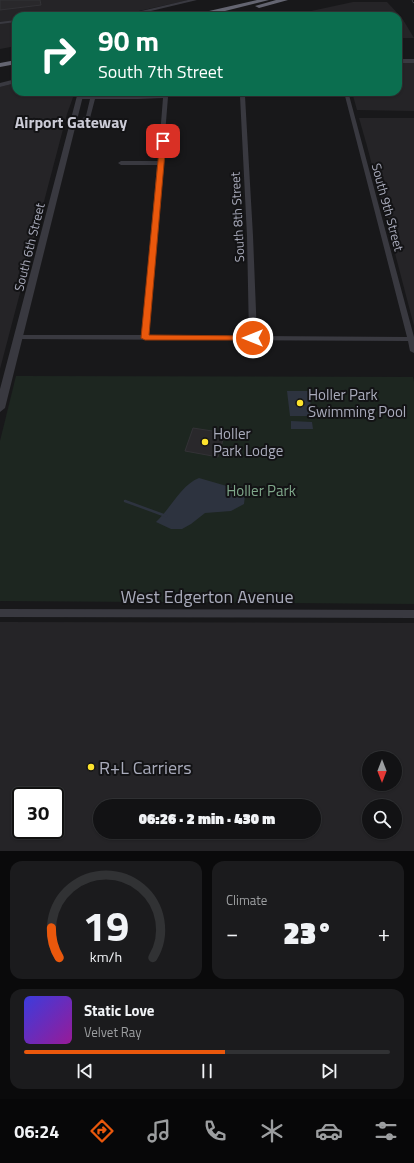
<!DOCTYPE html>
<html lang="en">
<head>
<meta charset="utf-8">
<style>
	body { margin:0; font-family:"Titillium Web",sans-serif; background:#1b1b1d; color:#f1f3f6; height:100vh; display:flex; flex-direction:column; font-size:15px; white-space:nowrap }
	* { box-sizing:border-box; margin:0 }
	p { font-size:13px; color:#9c9ea0 }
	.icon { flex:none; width:22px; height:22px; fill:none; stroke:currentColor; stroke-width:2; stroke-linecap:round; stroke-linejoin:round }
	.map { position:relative; height:851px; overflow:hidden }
	.details { display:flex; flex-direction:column; gap:10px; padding:10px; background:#0a0a0b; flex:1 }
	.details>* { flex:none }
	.guide { position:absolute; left:12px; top:12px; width:390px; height:84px; border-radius:12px; box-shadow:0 1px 3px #0004,0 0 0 1px #313234; background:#0b6e4f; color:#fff; overflow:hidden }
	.needle { width:26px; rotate:180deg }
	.controls { position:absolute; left:362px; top:751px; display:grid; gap:8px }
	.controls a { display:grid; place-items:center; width:40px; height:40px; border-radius:50%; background:#121214; box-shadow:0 1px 3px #0004,0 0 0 1px #313234; font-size:20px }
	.speed { position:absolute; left:12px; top:787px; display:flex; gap:8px; font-size:20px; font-weight:700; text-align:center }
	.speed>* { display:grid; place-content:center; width:52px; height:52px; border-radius:50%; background:#121214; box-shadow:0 1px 3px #0004,0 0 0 1px #313234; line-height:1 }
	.speed .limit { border:2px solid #111; border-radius:6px; background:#fff; color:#111 }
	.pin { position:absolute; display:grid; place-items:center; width:34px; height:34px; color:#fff; margin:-17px; border-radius:8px; box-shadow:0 2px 6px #0006 }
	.me { position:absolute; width:44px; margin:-22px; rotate:270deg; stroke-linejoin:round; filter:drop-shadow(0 0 3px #0008) }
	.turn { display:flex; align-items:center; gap:14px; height:84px; padding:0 20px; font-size:18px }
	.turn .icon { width:52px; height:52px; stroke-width:2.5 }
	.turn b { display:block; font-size:28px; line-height:34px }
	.big { font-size:30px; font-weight:800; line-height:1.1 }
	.details .tile { flex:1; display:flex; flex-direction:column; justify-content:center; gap:6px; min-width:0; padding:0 14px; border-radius:12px; background:#1b1b1d }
	.details .dial { align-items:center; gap:0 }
	.dial svg { height:104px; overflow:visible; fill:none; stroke:#313234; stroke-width:7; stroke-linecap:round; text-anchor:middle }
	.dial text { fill:#f1f3f6; stroke:none }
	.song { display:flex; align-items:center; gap:12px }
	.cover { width:48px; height:48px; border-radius:6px; background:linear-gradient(135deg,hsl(240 70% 55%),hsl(300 70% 35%)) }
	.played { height:4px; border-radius:2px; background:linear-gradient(90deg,#ea580c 55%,#313234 55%) }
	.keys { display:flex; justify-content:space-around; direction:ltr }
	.heat { display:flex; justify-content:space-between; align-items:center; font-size:22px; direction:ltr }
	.details .tiles { flex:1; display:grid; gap:10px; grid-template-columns:1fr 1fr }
	.tile:last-child { grid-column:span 2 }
	.trip { position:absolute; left:93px; top:799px; width:228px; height:40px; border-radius:20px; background:#121214; box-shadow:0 1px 3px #0004,0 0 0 1px #313234; font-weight:800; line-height:40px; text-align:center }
	.menu { display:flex; height:64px; justify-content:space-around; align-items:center; background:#070708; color:#9c9ea0 }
	.menu .icon { width:28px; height:28px }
	.menu .on { color:#ea580c }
	.menu b { font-size:18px; color:#f1f3f6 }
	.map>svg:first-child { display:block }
	.built { fill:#252427; fill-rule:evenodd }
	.green { fill:#1d2620 }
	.water { fill:#2d333f }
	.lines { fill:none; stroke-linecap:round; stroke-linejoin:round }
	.stream { stroke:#2d333f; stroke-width:2.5 }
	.building { fill:#29282b; stroke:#333236 }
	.minor { fill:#393940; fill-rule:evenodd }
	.tertiary { fill:#393940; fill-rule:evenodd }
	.motorway { fill:#646571; fill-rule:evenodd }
	.rail-casing { stroke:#4c4c55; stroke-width:2.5 }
	.rail { stroke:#131315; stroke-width:1.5; stroke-dasharray:4.5; stroke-linecap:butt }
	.route { fill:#ea580c; stroke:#983908 }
	.poi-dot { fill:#fde32d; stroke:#131315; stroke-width:1.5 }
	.labels { text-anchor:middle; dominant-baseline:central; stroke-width:4; stroke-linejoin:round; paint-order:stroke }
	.far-street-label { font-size:13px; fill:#a9abbb; stroke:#131315 }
	.poi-label { font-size:15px; fill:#a9abbb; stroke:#131315; text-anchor:start }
	.park-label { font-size:15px; fill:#7fa78a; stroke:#131315 }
	.far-district-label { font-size:16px; font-weight:bold; fill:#cbcbd6; stroke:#131315 }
	.near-street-label { font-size:18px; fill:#a9abbb; stroke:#131315 }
	.near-poi-label { font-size:18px; fill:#a9abbb; stroke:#131315; text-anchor:start }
</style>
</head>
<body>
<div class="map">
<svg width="414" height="851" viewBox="0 0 414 851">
	<rect width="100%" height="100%" fill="#18181a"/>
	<!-- built -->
	<path class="built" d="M 0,0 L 189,0 L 116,16 L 16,16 L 16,46 L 0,49 Z
		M 353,2 L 387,2 L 402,18 L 414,38 L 398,38 L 398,16 L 288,16 Z
		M 398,63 L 414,63 L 414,111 L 357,110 L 352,92 L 398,92 Z
		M 16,83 L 16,92 L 75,92 L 67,114 L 0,369 L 0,87 Z
		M 359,118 L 414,118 L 414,326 L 367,146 Z
		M 0,622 L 414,623 L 414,851 L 0,851 ZM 369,758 L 395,758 L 395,784 L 369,784 ZM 21,796 L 55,796 L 55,830 L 21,830 ZM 100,806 L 314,806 L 314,832 L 100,832 ZM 369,806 L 395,806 L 395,832 L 369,832 Z"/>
	<!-- green -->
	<path class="green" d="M 16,376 L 413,377 L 414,382 L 414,604 L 0,601 L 0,441 Z"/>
	<!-- water -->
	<path class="water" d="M 287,391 L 309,391 L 312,416 L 290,416 Z
		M 291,421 L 312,422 L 313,429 L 291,429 Z
		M 199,478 L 237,489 L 245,495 L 244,504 L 231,511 L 205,513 L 191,524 L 182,529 L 171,529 L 156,522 C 171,508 181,485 199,478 Z"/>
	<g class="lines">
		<!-- stream -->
		<path class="stream" d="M 125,501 L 166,516"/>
	</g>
	<!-- building -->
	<path class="building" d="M 0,0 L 40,0 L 41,5 L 0,10 Z
		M 193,428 L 225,433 L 218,457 L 185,451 Z"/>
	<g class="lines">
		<!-- minor -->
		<path class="minor" d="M 88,12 L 111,16 L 88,14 L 56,16 Z
			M 16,20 L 16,22 L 0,24 L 0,22 Z
			M 344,92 L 348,92 L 349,95 L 414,337 L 414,353 L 410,351 L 408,341 L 15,339 L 14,337 L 15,335 L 142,335 L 157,165 L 121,165 L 118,163 L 121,161 L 158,161 L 163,98 L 138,99 L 95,99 L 90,118 C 84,122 79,122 72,121 L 72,119 L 83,118 L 86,116 L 90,99 L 80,99 L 78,98 L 78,97 L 138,97 L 194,93 L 344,94 ZM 194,95 L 240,96 L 247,236 L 249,336 L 149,335 L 168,97 ZM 245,96 L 345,96 L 407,337 L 257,336 L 253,236 Z
			M 0,609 L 414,610 L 414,618 L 0,617 Z"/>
		<!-- tertiary -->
		<path class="tertiary" d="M 188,0 L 197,0 L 130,16 L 120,16 Z
			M 398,59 L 414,59 L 414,63 L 398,63 Z
			M 16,79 L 16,83 L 0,87 L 0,83 Z
			M 78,92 L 84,92 L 5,408 L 0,412 L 0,389 Z"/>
		<!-- motorway -->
		<path class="motorway" d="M 257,0 L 269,0 L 205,16 L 192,16 L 196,14 Z
			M 276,0 L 288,0 L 259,8 L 255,6 Z
			M 16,60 L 16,64 L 0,67 L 0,63 Z"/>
		<!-- rail casing -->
		<g class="rail-casing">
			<path id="rail" d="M 413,0 L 414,2"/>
		</g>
		<!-- rail -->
		<use href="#rail" class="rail"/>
	</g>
	<!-- route -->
	<path class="route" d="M 160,140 L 166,141 L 149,335 L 253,336 L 256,337 L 256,340 L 145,340 L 141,338 Z"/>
	<!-- markers -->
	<g class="poi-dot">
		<circle cx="300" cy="403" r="4"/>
		<circle cx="205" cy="442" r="4"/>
		<circle cx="91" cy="767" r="4"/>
	</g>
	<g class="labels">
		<!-- far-street labels -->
		<g class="far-street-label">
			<text transform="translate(388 207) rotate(75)">South 9th Street</text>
			<text transform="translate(237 217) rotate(-93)">South 8th Street</text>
			<text transform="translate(29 247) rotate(-76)">South 6th Street</text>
		</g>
		<!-- poi labels -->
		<g class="poi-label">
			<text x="308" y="394">Holler Park<tspan x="308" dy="17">Swimming Pool</tspan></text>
			<text x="213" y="433">Holler<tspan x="213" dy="17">Park Lodge</tspan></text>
		</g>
		<!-- park labels -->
		<g class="park-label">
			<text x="261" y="490">Holler Park</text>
		</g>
		<!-- far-district labels -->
		<g class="far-district-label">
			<text x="71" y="122">Airport Gateway</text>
		</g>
		<!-- near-street labels -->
		<g class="near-street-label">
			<text x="207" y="596">West Edgerton Avenue</text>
		</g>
		<!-- near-poi labels -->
		<g class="near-poi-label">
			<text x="99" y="767">R+L Carriers</text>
		</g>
	</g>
</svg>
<div class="controls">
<a><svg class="needle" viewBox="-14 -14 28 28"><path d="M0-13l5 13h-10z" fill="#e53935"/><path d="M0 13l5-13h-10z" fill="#9c9ea0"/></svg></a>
<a><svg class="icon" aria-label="search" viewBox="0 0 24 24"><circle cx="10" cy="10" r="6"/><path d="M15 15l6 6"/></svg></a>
</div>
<div class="speed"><div class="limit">30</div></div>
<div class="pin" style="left:163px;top:141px;background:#d93025"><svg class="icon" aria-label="arrive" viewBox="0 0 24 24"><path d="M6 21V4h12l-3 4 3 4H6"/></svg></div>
<svg class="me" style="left:253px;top:338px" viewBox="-20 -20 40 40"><circle r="17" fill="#ea580c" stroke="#fff" stroke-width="3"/><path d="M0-11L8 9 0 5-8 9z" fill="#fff"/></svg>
<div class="trip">06:26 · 2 min · 430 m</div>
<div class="guide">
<div class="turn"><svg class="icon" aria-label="right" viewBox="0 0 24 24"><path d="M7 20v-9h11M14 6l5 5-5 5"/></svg><div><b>90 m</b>South 7th Street</div></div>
</div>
</div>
<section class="details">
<div class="tiles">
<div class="tile dial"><svg viewBox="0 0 100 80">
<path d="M14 69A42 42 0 1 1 86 69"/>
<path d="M14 69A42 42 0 0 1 8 46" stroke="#ea580c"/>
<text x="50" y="56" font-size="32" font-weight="700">19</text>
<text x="50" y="72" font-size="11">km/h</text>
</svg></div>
<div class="tile"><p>Climate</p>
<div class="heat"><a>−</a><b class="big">23°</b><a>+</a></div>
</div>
<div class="tile">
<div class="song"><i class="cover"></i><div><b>Static Love</b><p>Velvet Ray</p></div></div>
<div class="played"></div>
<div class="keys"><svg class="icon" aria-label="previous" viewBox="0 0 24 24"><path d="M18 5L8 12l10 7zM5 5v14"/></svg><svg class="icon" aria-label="pause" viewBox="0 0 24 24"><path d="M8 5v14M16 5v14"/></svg><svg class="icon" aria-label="next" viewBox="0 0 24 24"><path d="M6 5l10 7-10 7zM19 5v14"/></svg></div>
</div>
</div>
</section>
<nav class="menu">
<b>06:24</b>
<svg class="icon on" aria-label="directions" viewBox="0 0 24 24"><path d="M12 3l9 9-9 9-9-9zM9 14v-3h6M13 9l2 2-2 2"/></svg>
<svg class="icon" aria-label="music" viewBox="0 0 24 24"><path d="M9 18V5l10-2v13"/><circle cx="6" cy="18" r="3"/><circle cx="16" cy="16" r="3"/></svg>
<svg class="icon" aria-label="phone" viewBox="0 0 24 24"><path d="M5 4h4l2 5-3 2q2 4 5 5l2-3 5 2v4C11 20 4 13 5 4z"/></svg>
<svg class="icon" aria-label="climate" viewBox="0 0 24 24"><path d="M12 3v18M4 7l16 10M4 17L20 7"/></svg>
<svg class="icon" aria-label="car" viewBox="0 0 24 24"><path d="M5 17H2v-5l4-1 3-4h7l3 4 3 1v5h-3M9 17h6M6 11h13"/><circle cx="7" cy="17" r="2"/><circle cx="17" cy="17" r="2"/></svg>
<svg class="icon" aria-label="filters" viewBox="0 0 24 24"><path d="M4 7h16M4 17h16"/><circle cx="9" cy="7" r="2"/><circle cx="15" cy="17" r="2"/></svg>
</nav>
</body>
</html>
